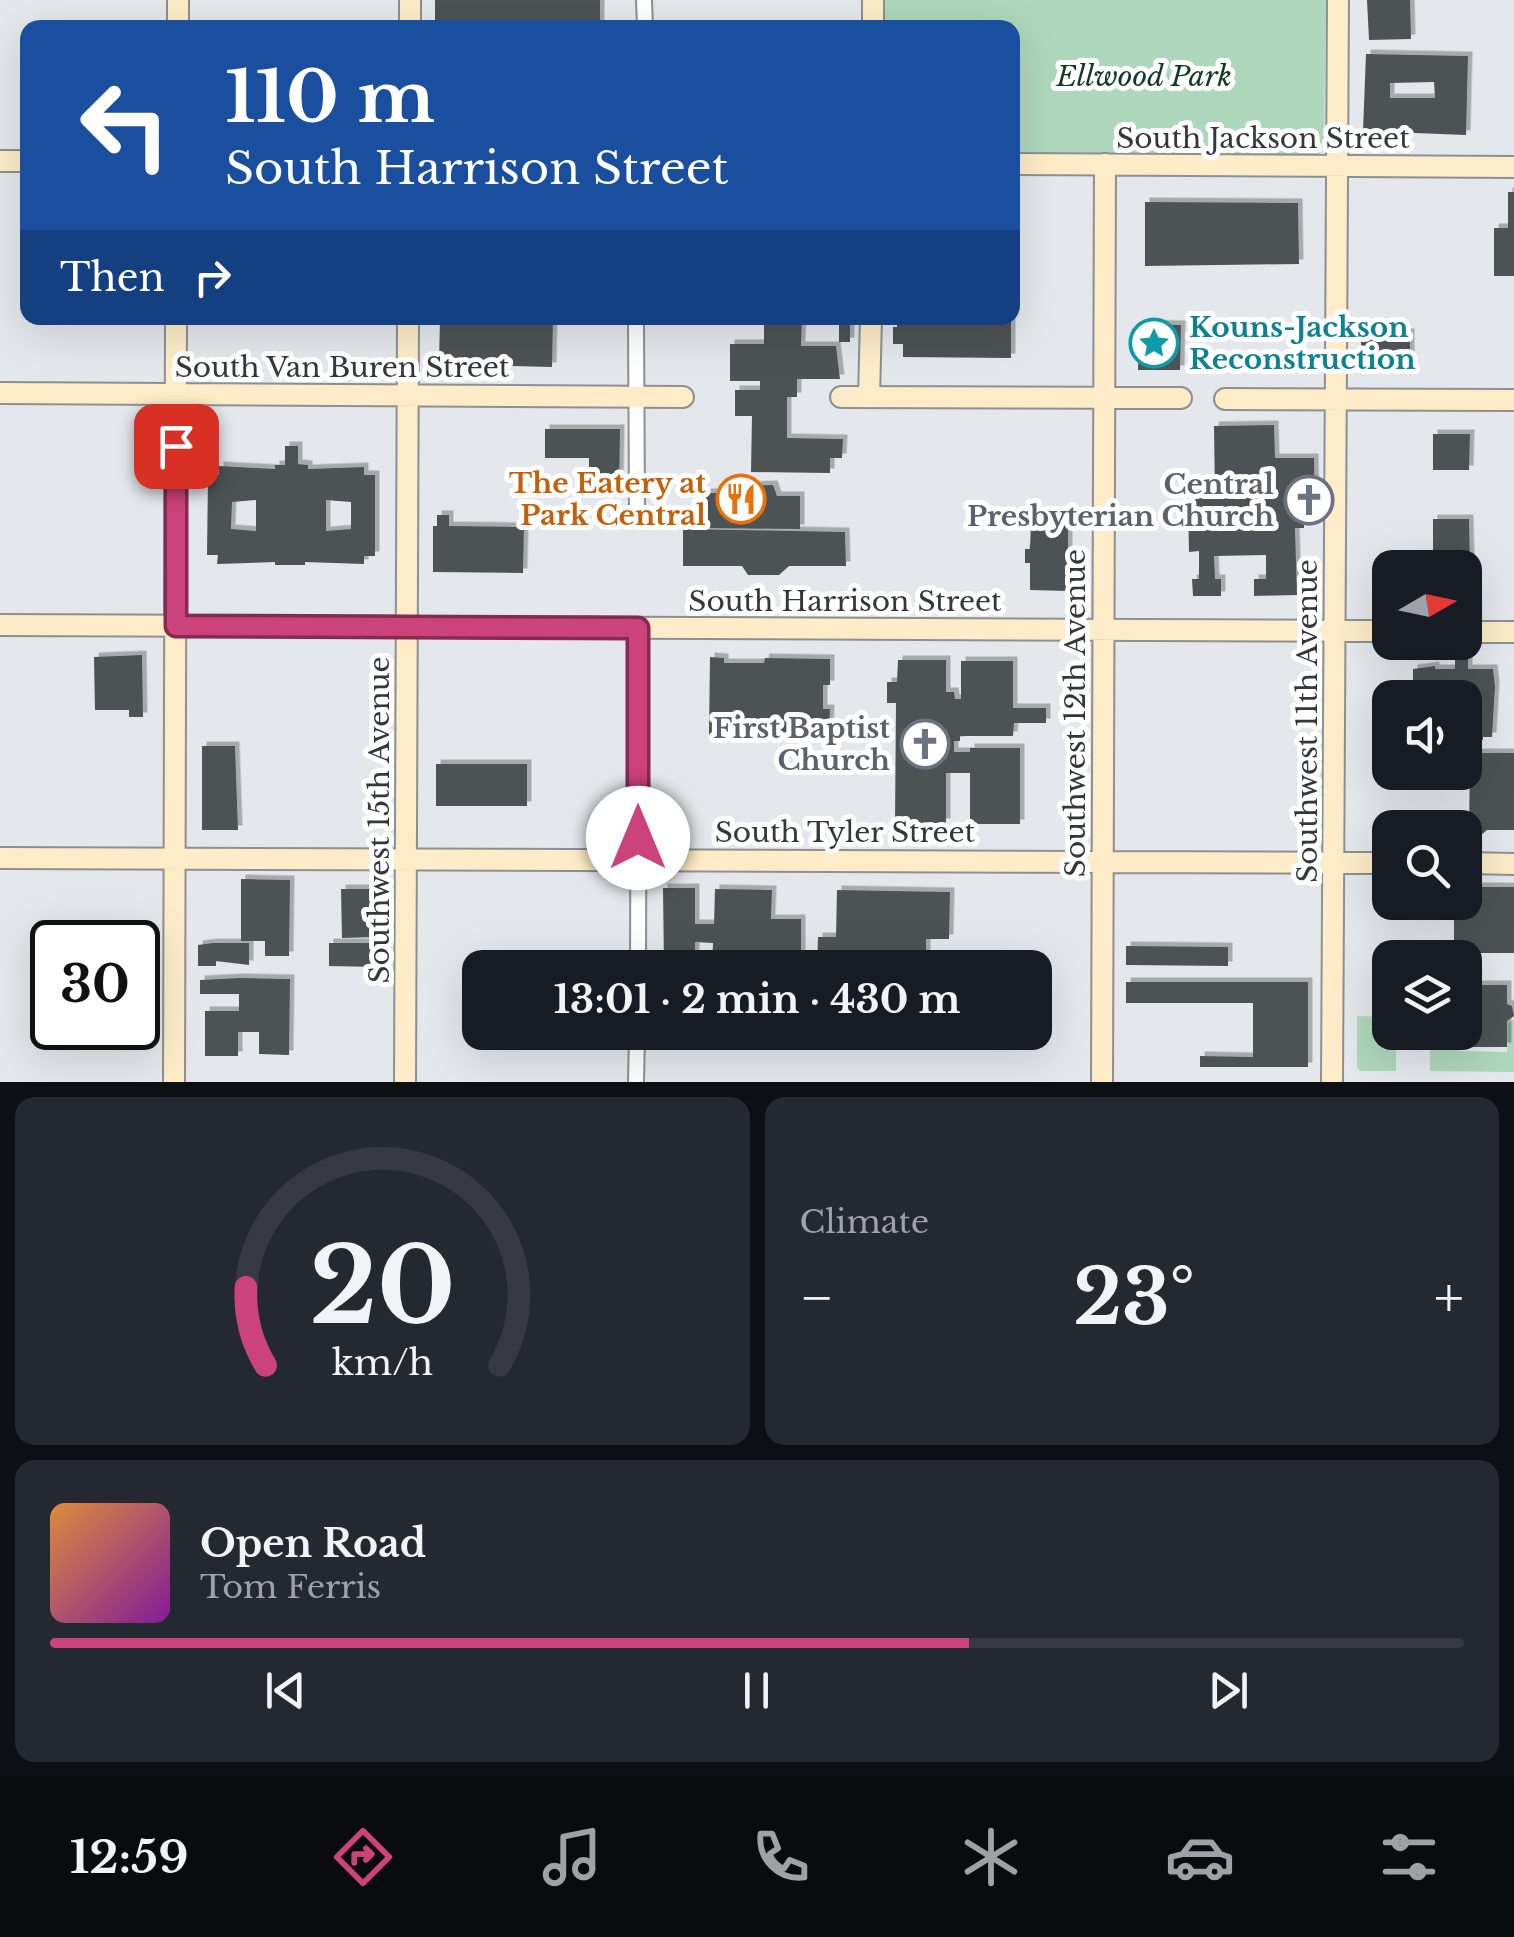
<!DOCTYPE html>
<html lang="en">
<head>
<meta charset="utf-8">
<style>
	body { margin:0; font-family:"Libre Baskerville",serif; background:#242831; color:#f1f3f6; height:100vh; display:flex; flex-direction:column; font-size:38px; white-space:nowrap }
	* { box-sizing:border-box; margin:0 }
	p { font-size:32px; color:#9ea1a6 }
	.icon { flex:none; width:55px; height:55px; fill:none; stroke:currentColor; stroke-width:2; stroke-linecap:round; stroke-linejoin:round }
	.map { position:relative; height:1082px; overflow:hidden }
	.panel { display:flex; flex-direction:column; gap:15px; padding:15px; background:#0d0f14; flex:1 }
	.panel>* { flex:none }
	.hud { position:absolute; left:20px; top:20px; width:1000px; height:305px; border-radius:20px; box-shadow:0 10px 40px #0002; background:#1a4fa0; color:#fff; overflow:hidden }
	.needle { width:65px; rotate:81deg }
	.tools { position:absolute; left:1372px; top:550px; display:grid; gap:20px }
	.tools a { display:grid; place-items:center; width:110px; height:110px; border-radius:20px; background:#171b24; box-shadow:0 10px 40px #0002; font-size:50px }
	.speed { position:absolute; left:30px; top:920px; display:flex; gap:20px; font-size:50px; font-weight:700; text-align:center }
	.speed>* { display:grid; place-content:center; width:130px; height:130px; border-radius:50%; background:#171b24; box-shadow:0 10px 40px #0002; line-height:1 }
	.speed .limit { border:5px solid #111; border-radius:15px; background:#fff; color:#111 }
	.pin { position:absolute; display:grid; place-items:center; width:85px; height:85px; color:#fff; margin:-42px; border-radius:20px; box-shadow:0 5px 15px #0006 }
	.me { position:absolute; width:110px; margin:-55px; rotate:0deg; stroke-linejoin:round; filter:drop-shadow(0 0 8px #0008) }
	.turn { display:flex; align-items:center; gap:35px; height:210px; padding:0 40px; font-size:45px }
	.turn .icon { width:130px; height:130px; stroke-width:2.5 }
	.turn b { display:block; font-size:70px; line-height:85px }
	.then { display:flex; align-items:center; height:95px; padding:0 40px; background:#0003; gap:20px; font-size:38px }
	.big { font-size:75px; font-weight:700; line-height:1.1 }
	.panel .widget { flex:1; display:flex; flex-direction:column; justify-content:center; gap:15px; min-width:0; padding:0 35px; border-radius:20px; background:#242831 }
	.panel .dial { align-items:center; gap:0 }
	.dial svg { height:260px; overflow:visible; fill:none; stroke:#363941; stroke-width:7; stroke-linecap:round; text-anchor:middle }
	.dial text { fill:#f1f3f6; stroke:none }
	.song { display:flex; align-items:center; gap:30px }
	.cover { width:120px; height:120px; border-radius:15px; background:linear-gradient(135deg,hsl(30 70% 55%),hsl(290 70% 35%)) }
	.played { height:10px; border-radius:5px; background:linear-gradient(90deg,#cc427b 65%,#363941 65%) }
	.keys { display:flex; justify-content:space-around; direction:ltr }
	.heat { display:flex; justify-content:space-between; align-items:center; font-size:55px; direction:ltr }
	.panel .tiles { flex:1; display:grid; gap:15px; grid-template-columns:1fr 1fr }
	.widget:last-child { grid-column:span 2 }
	.trip { position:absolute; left:462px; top:950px; width:590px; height:100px; border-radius:20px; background:#171b24; box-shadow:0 10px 40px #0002; font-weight:700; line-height:100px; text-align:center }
	.dock { display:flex; height:160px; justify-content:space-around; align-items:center; background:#090b0e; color:#9ea1a6 }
	.dock .icon { width:70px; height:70px }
	.dock .active { color:#cc427b }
	.dock b { font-size:45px; color:#f1f3f6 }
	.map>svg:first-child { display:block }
	.green { fill:#aed7bb }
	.building { fill:#4e5255; fill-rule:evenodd; filter:url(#shadow) }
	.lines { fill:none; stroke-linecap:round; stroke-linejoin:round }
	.street-casing { stroke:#8c9093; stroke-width:18 }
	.secondary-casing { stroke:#8c9093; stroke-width:24 }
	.street { stroke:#fff; stroke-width:14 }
	.secondary { stroke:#fdecc7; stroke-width:20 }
	.route-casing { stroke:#852b50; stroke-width:25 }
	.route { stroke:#cc427b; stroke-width:18 }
	.labels { text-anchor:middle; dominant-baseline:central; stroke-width:10; stroke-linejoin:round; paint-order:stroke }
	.park-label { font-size:28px; font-style:italic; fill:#113a22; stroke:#fff }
	.street-label { font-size:28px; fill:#353738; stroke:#fff }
	.culture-label { font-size:28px; font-weight:bold; fill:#0d838f; stroke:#fff; text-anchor:start }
	.food-label { font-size:28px; font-weight:bold; fill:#c56008; stroke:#fff; text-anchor:end }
	.worship-label { font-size:28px; font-weight:bold; fill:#5b616d; stroke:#fff; text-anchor:end }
</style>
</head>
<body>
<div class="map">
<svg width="1514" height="1082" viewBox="0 0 1514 1082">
	<defs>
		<filter id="shadow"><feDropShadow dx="4.5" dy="-4.5" stdDeviation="0" flood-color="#0004"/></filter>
	</defs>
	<rect width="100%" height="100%" fill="#e4e8ec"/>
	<!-- green -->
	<path class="green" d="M 883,0 L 1326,0 L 1324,147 L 1318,155 L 1312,156 L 1013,154 L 1012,28 L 883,28 Z
		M 1357,1016 L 1390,1017 L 1390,1032 L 1396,1033 L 1396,1071 L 1360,1071 L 1357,1067 Z
		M 1514,1019 L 1514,1072 L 1430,1071 L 1430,1033 L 1459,1033 L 1459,1051 L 1507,1052 L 1508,1023 Z"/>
	<!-- building -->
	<path class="building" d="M 435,0 L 600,0 L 600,28 L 435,28 Z
		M 1367,0 L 1410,0 L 1411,39 L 1369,40 Z
		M 1366,54 L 1468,56 L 1466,135 L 1363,131 ZM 1434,82 L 1435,98 L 1390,98 L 1390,83 Z
		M 1508,192 L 1514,192 L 1514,276 L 1494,276 L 1494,228 L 1508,228 Z
		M 1145,202 L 1298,203 L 1299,264 L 1145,266 Z
		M 440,318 L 553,318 L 552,367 L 439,364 Z
		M 764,318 L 802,318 L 801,346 L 836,346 L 840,379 L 797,379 L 797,397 L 787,397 L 787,438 L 843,439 L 842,458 L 830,458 L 830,473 L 751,472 L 752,416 L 735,416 L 735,390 L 760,390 L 760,381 L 730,381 L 730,344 L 764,344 Z
		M 839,318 L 850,318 L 850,342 L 839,342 Z
		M 897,318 L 1011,320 L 1011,358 L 903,357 L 903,344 L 893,344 L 893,327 L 897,327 Z
		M 1139,324 L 1181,325 L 1180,370 L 1138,370 Z
		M 1361,333 L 1410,333 L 1410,372 L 1361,372 Z
		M 1274,425 L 1275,458 L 1314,458 L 1315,513 L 1304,514 L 1304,528 L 1295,528 L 1297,595 L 1254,596 L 1254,579 L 1266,579 L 1266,555 L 1214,556 L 1215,579 L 1221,579 L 1221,596 L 1193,596 L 1192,579 L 1199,579 L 1199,551 L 1189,552 L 1188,498 L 1215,498 L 1214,426 Z
		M 545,429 L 620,429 L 619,496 L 589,496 L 589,458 L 545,458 Z
		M 1433,434 L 1470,434 L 1469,470 L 1433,470 Z
		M 285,446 L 298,446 L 298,464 L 308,465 L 308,469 L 364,467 L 364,475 L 375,475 L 375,556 L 364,556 L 364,564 L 305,562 L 305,565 L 275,565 L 275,562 L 217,564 L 218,555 L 207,555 L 208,475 L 219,475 L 219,466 L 275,469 L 275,465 L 285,465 ZM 256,500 L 256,531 L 231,529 L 232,502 ZM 326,500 L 351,502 L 351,529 L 326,531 Z
		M 739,481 L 743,486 L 773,485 L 777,496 L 800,496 L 800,529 L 702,528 L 702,493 L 720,493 L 724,489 L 727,493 Z
		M 437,515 L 449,515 L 449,526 L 524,527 L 523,573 L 433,572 L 433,526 L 437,526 Z
		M 1433,519 L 1469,519 L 1470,564 L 1467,568 L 1433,568 Z
		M 1031,522 L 1068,522 L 1068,591 L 1030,590 L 1030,563 L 1025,563 L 1025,549 L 1030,549 Z
		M 683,529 L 845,532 L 846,566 L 789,566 L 779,575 L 748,575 L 742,566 L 683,566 Z
		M 142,655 L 143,717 L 129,717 L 129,710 L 95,710 L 94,657 Z
		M 710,657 L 724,658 L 724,663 L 764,663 L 765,658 L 830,659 L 830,685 L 823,685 L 823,709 L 830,709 L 829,734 L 725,730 L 725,735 L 709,735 Z
		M 1455,658 L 1468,658 L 1468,669 L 1493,669 L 1495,686 L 1492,737 L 1483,737 L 1483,740 L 1465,737 L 1465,698 L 1409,698 L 1409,691 L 1413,691 L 1413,669 L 1435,666 L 1435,669 L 1455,669 Z
		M 898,660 L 946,660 L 946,692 L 954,692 L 955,699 L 961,699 L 961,661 L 1013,661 L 1013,708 L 1046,708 L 1046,723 L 1014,723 L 1013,736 L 960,736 L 960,741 L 954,741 L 954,752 L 970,752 L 970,748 L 1020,748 L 1020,824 L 970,824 L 970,773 L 946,773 L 946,823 L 895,823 L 896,703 L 887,703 L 887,682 L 897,682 Z
		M 202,746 L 235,746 L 238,830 L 202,830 Z
		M 1470,753 L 1514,753 L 1514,830 L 1487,830 L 1480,836 L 1469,836 Z
		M 436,764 L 527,764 L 527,806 L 436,806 Z
		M 241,879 L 290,880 L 289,956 L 265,956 L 265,941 L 241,941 Z
		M 1465,887 L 1514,887 L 1514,953 L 1454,953 L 1454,902 L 1465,902 Z
		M 663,888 L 695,888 L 695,924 L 714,924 L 715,889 L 772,890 L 771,919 L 801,919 L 801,968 L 712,968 L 713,943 L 695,942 L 695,968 L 664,968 Z
		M 341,889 L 378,889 L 378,937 L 342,938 Z
		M 837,890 L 950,892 L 949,939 L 926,939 L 926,958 L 914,958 L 914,968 L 817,968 L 818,937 L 836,937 Z
		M 213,943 L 249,943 L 249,965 L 216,961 L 216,966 L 198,966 L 198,945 Z
		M 329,943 L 377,943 L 377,967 L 329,966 Z
		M 1126,946 L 1228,947 L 1228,966 L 1126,965 Z
		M 239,978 L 290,979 L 289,1055 L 259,1054 L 259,1032 L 238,1032 L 238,1056 L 205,1056 L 205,1011 L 239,1011 L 239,994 L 200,994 L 200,980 Z
		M 1126,982 L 1308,982 L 1308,1067 L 1200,1067 L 1200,1056 L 1253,1057 L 1253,1003 L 1126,1003 Z
		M 1465,985 L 1507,985 L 1507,1004 L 1512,1006 L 1514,1016 L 1507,1021 L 1507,1047 L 1465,1047 Z
		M 71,1028 L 127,1028 L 127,1033 L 72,1035 Z
		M 719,1032 L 758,1032 L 758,1039 L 719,1039 Z
		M 857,1032 L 899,1032 L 899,1042 L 857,1042 Z"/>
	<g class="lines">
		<!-- street casing -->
		<g class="street-casing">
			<path id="street" d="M 644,0 L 645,28
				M 636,318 L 637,512
				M 638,968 L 639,628
				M 636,1082 L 637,1032"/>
		</g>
		<!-- secondary casing -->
		<g class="secondary-casing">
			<path id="secondary" d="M 178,0 L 178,28
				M 410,28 L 410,0
				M 873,28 L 873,0
				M 0,161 L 28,161
				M 1012,164 L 1514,167
				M 0,393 L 683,397
				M 841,397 L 1181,398
				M 869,397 L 871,318
				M 1225,399 L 1514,400
				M 0,625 L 1390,631
				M 1465,632 L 1514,632
				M 0,858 L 1390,863
				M 1465,863 L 1514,864
				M 174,1082 L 176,318
				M 405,1082 L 408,318
				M 1102,1082 L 1105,164
				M 1332,1082 L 1338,0"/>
		</g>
		<!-- street -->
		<use href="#street" class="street"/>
		<!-- secondary -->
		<use href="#secondary" class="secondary"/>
	</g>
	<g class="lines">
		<!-- route casing -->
		<g class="route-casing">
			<path id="route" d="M 176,446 L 176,626 L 638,628 L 638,838"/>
		</g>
		<!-- route -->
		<use href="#route" class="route"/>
	</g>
	<!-- icons -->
	<defs>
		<g id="sight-ring" transform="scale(2.5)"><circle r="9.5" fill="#fff" stroke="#0f9aa8" stroke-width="1.5"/><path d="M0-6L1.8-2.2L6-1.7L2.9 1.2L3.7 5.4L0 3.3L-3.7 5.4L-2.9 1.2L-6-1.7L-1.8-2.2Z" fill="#0f9aa8"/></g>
		<g id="restaurant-ring" transform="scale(2.5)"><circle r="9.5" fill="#fff" stroke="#e8710a" stroke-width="1.5"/><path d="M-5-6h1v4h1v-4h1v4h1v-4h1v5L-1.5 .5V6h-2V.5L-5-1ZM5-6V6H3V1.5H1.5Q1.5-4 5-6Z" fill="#e8710a"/></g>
		<g id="church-ring" transform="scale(2.5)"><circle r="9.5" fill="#fff" stroke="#6b7280" stroke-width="1.5"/><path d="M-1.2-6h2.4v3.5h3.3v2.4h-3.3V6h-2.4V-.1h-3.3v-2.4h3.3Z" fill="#6b7280"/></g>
	</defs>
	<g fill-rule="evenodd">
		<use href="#sight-ring" x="1154" y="343"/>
		<use href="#restaurant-ring" x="741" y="499"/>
		<use href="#church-ring" x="1309" y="500"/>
		<use href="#church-ring" x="925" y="744"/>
	</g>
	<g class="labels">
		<!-- park labels -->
		<g class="park-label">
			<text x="1144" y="76">Ellwood Park</text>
		</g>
		<!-- street labels -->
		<g class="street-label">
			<text x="1263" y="138">South Jackson Street</text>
			<text x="342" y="367">South Van Buren Street</text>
			<text x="845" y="601">South Harrison Street</text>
			<text transform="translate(1075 713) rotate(-90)">Southwest 12th Avenue</text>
			<text transform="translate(1307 721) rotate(-90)">Southwest 11th Avenue</text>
			<text transform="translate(379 820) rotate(-90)">Southwest 15th Avenue</text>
			<text x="845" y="832">South Tyler Street</text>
		</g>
		<!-- culture labels -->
		<g class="culture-label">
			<text x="1189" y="327">Kouns-Jackson<tspan x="1189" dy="32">Reconstruction</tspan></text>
		</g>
		<!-- food labels -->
		<g class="food-label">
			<text x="706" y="483">The Eatery at<tspan x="706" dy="32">Park Central</tspan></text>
		</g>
		<!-- worship labels -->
		<g class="worship-label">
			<text x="1274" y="484">Central<tspan x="1274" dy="32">Presbyterian Church</tspan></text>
			<text x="890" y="728">First Baptist<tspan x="890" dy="32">Church</tspan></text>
		</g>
	</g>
</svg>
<div class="tools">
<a><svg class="needle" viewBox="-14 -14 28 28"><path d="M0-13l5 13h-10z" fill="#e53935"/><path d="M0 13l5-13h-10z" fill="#9ea1a6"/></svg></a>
<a><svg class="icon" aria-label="sound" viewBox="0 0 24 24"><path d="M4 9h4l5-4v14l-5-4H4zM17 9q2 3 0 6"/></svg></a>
<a><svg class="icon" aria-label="search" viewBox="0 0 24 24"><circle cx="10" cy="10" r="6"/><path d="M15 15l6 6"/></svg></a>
<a><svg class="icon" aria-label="layers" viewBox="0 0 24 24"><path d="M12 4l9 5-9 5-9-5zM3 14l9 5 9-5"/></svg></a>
</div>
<div class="speed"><div class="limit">30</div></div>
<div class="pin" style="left:176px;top:446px;background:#d93025"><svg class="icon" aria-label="arrive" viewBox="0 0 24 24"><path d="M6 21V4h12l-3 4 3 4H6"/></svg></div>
<svg class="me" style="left:638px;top:838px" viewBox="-20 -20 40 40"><circle r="19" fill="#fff"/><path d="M0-13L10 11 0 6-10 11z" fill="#cc427b"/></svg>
<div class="trip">13:01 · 2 min · 430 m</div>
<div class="hud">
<div class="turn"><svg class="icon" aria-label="left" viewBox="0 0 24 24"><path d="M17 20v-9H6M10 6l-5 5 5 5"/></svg><div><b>110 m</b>South Harrison Street</div></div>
<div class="then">Then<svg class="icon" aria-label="right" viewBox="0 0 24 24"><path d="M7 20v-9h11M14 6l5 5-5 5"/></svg></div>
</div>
</div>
<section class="panel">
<div class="tiles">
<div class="widget dial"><svg viewBox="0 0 100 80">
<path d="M14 69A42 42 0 1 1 86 69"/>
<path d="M14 69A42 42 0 0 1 8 45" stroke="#cc427b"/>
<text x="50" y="56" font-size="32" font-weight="700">20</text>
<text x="50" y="72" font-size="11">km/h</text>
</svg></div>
<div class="widget"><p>Climate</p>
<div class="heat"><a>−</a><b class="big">23°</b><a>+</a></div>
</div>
<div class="widget">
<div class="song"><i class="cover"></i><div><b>Open Road</b><p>Tom Ferris</p></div></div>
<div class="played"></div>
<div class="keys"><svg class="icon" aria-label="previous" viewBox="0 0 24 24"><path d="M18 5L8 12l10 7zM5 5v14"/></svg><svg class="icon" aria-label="pause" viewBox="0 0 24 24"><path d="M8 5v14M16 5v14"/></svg><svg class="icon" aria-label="next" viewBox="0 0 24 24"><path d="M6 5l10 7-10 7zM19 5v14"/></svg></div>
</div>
</div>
</section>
<nav class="dock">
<b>12:59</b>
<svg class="icon active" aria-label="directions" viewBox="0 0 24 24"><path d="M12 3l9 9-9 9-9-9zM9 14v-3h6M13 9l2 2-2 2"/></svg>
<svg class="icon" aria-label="music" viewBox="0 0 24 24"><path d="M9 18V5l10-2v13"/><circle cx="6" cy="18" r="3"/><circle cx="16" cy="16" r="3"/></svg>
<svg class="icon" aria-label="phone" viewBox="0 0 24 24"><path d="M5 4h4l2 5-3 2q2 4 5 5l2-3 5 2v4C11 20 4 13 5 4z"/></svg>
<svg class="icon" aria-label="climate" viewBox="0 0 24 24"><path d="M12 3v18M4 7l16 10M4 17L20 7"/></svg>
<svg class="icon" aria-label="car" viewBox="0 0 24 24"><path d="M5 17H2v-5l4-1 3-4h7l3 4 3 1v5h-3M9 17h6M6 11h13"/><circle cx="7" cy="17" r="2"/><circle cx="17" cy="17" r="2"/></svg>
<svg class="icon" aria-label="filters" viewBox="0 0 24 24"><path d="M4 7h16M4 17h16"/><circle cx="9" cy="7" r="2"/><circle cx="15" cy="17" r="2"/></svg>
</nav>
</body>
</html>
